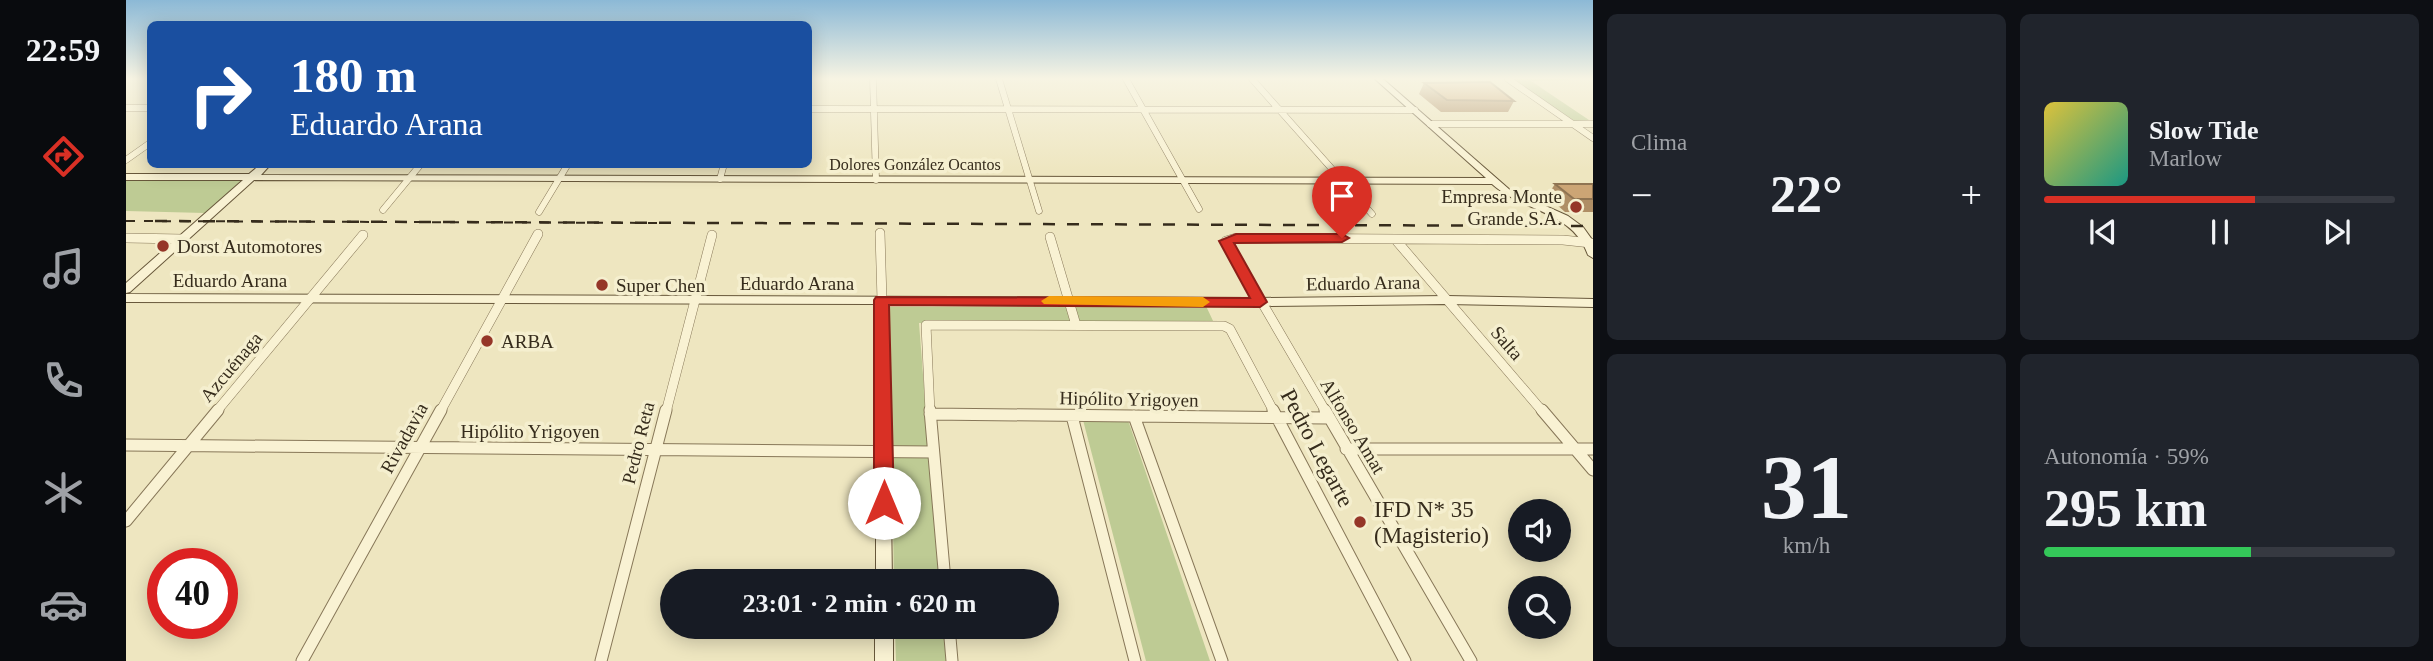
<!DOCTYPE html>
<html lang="es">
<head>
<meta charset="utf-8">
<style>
	body { margin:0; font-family:"Times New Roman",serif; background:#20242c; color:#f1f3f6; height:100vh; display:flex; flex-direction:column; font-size:26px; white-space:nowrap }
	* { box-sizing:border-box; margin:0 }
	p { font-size:23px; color:#9ea1a6 }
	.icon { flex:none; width:38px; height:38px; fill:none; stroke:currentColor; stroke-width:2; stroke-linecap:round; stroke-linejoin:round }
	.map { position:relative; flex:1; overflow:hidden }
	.sheet { display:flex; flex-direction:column; gap:14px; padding:14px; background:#0d0f14; width:840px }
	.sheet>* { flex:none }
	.hud { position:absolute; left:21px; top:21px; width:665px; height:147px; border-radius:10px; box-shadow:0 4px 18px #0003; background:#1a4fa0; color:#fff; overflow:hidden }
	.tools { position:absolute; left:1382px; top:499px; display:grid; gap:14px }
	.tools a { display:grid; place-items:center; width:63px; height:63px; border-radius:50%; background:#171b24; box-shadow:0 4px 18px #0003; font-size:35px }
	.speed { position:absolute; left:21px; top:548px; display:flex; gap:14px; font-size:35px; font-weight:700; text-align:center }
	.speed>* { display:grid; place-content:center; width:91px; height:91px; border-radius:50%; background:#171b24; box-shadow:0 4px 18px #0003; line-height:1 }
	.speed .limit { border:10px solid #d22; background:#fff; color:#111 }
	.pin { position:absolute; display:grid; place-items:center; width:60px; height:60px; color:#fff; margin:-72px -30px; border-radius:50% 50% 50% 0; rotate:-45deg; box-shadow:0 0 7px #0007 }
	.pin .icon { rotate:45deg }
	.me { position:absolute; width:77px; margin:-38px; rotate:0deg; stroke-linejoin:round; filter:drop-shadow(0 0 5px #0008) }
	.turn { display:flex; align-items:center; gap:24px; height:147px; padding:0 28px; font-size:32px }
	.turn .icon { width:91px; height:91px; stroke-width:2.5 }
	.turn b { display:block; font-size:49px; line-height:60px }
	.big { font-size:52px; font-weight:600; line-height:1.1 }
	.sheet .tile { flex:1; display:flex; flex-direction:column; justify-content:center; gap:10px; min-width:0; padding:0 24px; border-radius:10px; background:#20242c }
	.sheet .dial { align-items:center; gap:0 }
	.dial b { font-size:91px; line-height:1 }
	.song { display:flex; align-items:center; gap:21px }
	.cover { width:84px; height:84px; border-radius:10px; background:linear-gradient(135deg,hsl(50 70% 55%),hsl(170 70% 35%)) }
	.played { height:7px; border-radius:4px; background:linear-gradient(90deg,#d93025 60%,#363941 60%) }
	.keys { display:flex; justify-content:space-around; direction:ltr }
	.heat { display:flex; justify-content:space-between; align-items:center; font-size:38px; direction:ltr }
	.charge { height:10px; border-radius:5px; background:linear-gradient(90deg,#34c759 59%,#363941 0) }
	.sheet .tiles { flex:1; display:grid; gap:14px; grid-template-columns:repeat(2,1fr) }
	.trip { position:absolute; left:534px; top:569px; width:399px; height:70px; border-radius:35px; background:#171b24; box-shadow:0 4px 18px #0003; font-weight:600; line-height:70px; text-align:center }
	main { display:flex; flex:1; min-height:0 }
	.tabs { display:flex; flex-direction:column; width:126px; justify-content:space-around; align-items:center; background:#090b0e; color:#9ea1a6 }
	.tabs .icon { width:49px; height:49px }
	.tabs .selected { color:#d93025 }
	.tabs b { font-size:32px; color:#f1f3f6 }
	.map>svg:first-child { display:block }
	.green { fill:#becb94 }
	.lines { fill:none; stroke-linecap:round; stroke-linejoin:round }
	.street-far2-casing { stroke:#877758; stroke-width:7 }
	.street-far1-casing { stroke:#877758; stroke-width:10 }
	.street-casing { stroke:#877758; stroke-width:13 }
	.secondary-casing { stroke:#68583b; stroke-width:2 }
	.street-far2 { stroke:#f9f2d3; stroke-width:6 }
	.street-far1 { stroke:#f9f2d3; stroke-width:9 }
	.street { stroke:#f9f2d3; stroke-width:11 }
	.secondary { fill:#f9f2d3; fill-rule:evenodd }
	.rail-far1 { stroke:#362c1c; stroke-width:2; stroke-dasharray:9 9; stroke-linecap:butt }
	.rail { stroke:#362c1c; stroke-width:2.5; stroke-dasharray:12 12; stroke-linecap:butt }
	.wall { fill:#af8e65 }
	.building { fill:#cca575; stroke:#8f7452; stroke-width:2 }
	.route { fill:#d93025; stroke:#8d1f18; stroke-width:2 }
	.slow { fill:#f59e0b }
	.poi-dot { fill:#953628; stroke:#f5efcf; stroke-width:2.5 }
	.labels { text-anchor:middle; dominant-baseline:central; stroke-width:7; stroke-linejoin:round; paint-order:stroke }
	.far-street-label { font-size:16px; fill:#362c1c; stroke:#f5efcf }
	.poi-label { font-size:19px; fill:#362c1c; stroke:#f5efcf; text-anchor:start }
	.street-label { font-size:19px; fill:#362c1c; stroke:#f5efcf }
	.near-street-label { font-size:23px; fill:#362c1c; stroke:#f5efcf }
	.near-poi-label { font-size:23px; fill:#362c1c; stroke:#f5efcf; text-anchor:start }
</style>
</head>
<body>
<main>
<nav class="tabs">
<b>22:59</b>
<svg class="icon selected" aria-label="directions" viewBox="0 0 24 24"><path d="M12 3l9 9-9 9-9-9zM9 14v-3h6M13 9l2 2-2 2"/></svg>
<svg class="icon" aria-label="music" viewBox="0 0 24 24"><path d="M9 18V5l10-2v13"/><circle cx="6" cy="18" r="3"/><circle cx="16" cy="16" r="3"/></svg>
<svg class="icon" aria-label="phone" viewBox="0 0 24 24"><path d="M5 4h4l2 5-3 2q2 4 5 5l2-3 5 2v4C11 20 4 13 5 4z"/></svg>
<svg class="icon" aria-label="climate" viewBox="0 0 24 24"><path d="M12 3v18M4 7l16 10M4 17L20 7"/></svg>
<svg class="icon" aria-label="car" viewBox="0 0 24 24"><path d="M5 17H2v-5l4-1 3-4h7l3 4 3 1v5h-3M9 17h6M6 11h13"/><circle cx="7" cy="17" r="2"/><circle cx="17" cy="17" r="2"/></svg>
</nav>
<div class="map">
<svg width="1467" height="661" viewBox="0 0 1467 661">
	<rect width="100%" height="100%" fill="#eee6c0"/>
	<!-- green -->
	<path class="green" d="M 1387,79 L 1442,79 L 1444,80 L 1405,81 L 1463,120 L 1448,121 Z
		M 0,181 L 115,181 L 79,213 L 0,211 Z
		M 1080,306 L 1088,323 L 793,323 L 813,581 L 768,581 L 763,307 Z
		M 957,420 L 1001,420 L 1003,423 L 1084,661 L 1020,661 Z
		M 769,627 L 817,627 L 820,661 L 770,661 Z"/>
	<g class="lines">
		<!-- street-far2 casing -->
		<g class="street-far2-casing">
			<path id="street-far2" d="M 747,79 L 750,180
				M 873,79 L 913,211
				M 1000,79 L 1073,209
				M 1126,79 L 1246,214
				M 1382,79 L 1467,138
				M 0,108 L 24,108
				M 682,109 L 1289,110
				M 1304,124 L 1467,124
				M 0,160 L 24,143
				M 594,179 L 598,164
				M 257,210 L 295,164
				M 413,212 L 442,164"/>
		</g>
		<!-- street-far1 casing -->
		<g class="street-far1-casing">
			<path id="street-far1" d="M 754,233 L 756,300
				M 924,237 L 950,325
				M 0,238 L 57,239
				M 1269,239 L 1417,412
				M 90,412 L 237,235
				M 314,412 L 412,234
				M 540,412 L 586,235
				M 804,412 L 800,325 L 1098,326 L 1104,329 L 1148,412
				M 1200,412 L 1100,241 L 1110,238 L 1437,240 L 1465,243"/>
		</g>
		<!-- street casing -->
		<g class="street-casing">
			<path id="street" d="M 804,410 L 819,581
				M 1147,410 L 1279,661
				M 1199,410 L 1345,661
				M 1416,410 L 1467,470
				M 804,414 L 1202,418
				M 946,416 L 1009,661
				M 1008,416 L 1096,661
				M 0,445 L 807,452
				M 1220,449 L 1467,449
				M 0,521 L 92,410
				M 823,626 L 826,661
				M 176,661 L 315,410
				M 475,661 L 540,410"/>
		</g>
		<!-- secondary casing -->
		<g class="secondary-casing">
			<path id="secondary" d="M 1249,79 L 1257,79 L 1384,190 L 1442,216 L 1457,227 L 1467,241 L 1467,258 L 1462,255 C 1447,211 1397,212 1366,184 L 128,180 L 4,292 L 0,293 L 0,283 L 117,180 L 0,180 L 0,174 L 123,174 L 135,164 L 145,164 L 135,175 L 1360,178 Z
				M 0,294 L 1134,298 L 1321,296 L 1467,299 L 1467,307 L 1321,304 L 1134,306 L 762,304 L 766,581 L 750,581 L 750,304 L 0,302 Z
				M 749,626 L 767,626 L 767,661 L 749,661 Z"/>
		</g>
		<!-- street-far2 -->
		<use href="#street-far2" class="street-far2"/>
		<!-- street-far1 -->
		<use href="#street-far1" class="street-far1"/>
		<!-- street -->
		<use href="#street" class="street"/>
		<!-- secondary -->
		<use href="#secondary" class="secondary"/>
		<!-- rail-far1 -->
		<path class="rail-far1" d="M 0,221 L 543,223"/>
		<!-- rail -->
		<path class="rail" d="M 29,221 L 1467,226"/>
	</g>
	<!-- wall -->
	<path class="wall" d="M 1298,83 L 1388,101 L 1382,112 L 1315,112 L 1293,94 Z
		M 1429,184 L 1467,184 L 1467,212 L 1439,212 L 1421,196 Z"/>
	<!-- building -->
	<path class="building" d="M 1364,82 L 1388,101 L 1321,100 L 1298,83 Z
		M 1429,184 L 1467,184 L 1467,199 L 1448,199 Z"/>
	<!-- sky -->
	<linearGradient id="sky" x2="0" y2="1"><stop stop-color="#8cb9d6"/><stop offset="0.46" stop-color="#f7f4e3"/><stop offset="1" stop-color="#f7f4e3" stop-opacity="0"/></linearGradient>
	<rect width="1467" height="171" fill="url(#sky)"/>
	<!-- route -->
	<path class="route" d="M 1110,234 L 1216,234 L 1223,238 L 1216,242 L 1108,243 L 1141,302 L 1134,307 L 763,305 L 768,503 L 765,509 L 758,511 L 751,509 L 748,503 L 748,300 L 750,297 L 1124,298 L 1093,241 Z"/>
	<!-- slow -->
	<path class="slow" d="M 923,296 L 1077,297 L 1084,302 L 1077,307 L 918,304 L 915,301 Z"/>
	<!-- markers -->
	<g class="poi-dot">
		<circle cx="1450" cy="207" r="7"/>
		<circle cx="37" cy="246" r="7"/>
		<circle cx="476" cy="285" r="7"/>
		<circle cx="361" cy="341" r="7"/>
		<circle cx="1234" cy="522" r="7"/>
	</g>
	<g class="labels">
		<!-- far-street labels -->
		<g class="far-street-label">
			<text x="789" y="164">Dolores González Ocantos</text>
		</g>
		<!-- poi labels -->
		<g class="poi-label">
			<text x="1436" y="196" text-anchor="end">Empresa Monte<tspan x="1436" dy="22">Grande S.A.</tspan></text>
			<text x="51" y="246">Dorst Automotores</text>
			<text x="490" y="285">Super Chen</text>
			<text x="375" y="341">ARBA</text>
		</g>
		<!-- street labels -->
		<g class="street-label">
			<text x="104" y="280">Eduardo Arana</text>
			<text x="671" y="283">Eduardo Arana</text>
			<text transform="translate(1237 283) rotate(-1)">Eduardo Arana</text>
			<text transform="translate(1381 343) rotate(49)">Salta</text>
			<text transform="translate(105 367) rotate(-50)">Azcuénaga</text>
			<text transform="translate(1003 399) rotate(1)">Hipólito Yrigoyen</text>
			<text transform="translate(1227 426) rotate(59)">Alfonso Amat</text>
			<text x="404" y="431">Hipólito Yrigoyen</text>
			<text transform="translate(278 438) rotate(-61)">Rivadavia</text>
			<text transform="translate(512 443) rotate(-76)">Pedro Reta</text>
		</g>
		<!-- near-street labels -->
		<g class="near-street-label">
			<text transform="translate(1191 448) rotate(62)">Pedro Legarte</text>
		</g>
		<!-- near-poi labels -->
		<g class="near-poi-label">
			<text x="1248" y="509">IFD N* 35<tspan x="1248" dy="26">(Magisterio)</tspan></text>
		</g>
	</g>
</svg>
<div class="tools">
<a><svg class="icon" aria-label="sound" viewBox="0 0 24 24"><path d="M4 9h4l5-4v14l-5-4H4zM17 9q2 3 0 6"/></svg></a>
<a><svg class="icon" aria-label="search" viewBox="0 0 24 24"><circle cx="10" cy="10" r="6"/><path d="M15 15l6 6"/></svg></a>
</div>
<div class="speed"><div class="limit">40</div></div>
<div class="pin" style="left:1216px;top:238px;background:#d93025"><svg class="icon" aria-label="arrive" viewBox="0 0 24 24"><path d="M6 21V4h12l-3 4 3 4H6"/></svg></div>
<svg class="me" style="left:758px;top:503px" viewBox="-20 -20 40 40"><circle r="19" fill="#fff"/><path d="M0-13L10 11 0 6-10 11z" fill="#d93025"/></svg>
<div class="trip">23:01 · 2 min · 620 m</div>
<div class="hud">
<div class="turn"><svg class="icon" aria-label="right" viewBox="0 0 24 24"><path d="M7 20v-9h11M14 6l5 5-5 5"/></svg><div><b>180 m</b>Eduardo Arana</div></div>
</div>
</div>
<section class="sheet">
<div class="tiles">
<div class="tile"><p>Clima</p>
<div class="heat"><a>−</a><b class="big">22°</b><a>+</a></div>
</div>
<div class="tile">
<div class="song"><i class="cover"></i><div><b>Slow Tide</b><p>Marlow</p></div></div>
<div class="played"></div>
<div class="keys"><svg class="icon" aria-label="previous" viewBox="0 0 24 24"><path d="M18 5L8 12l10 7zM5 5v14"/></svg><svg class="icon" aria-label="pause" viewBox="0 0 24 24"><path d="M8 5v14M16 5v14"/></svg><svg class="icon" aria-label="next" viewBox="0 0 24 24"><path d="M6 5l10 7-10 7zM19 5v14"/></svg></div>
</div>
<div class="tile dial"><b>31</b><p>km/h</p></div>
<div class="tile"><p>Autonomía · 59%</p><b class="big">295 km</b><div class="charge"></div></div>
</div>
</section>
</main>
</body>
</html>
